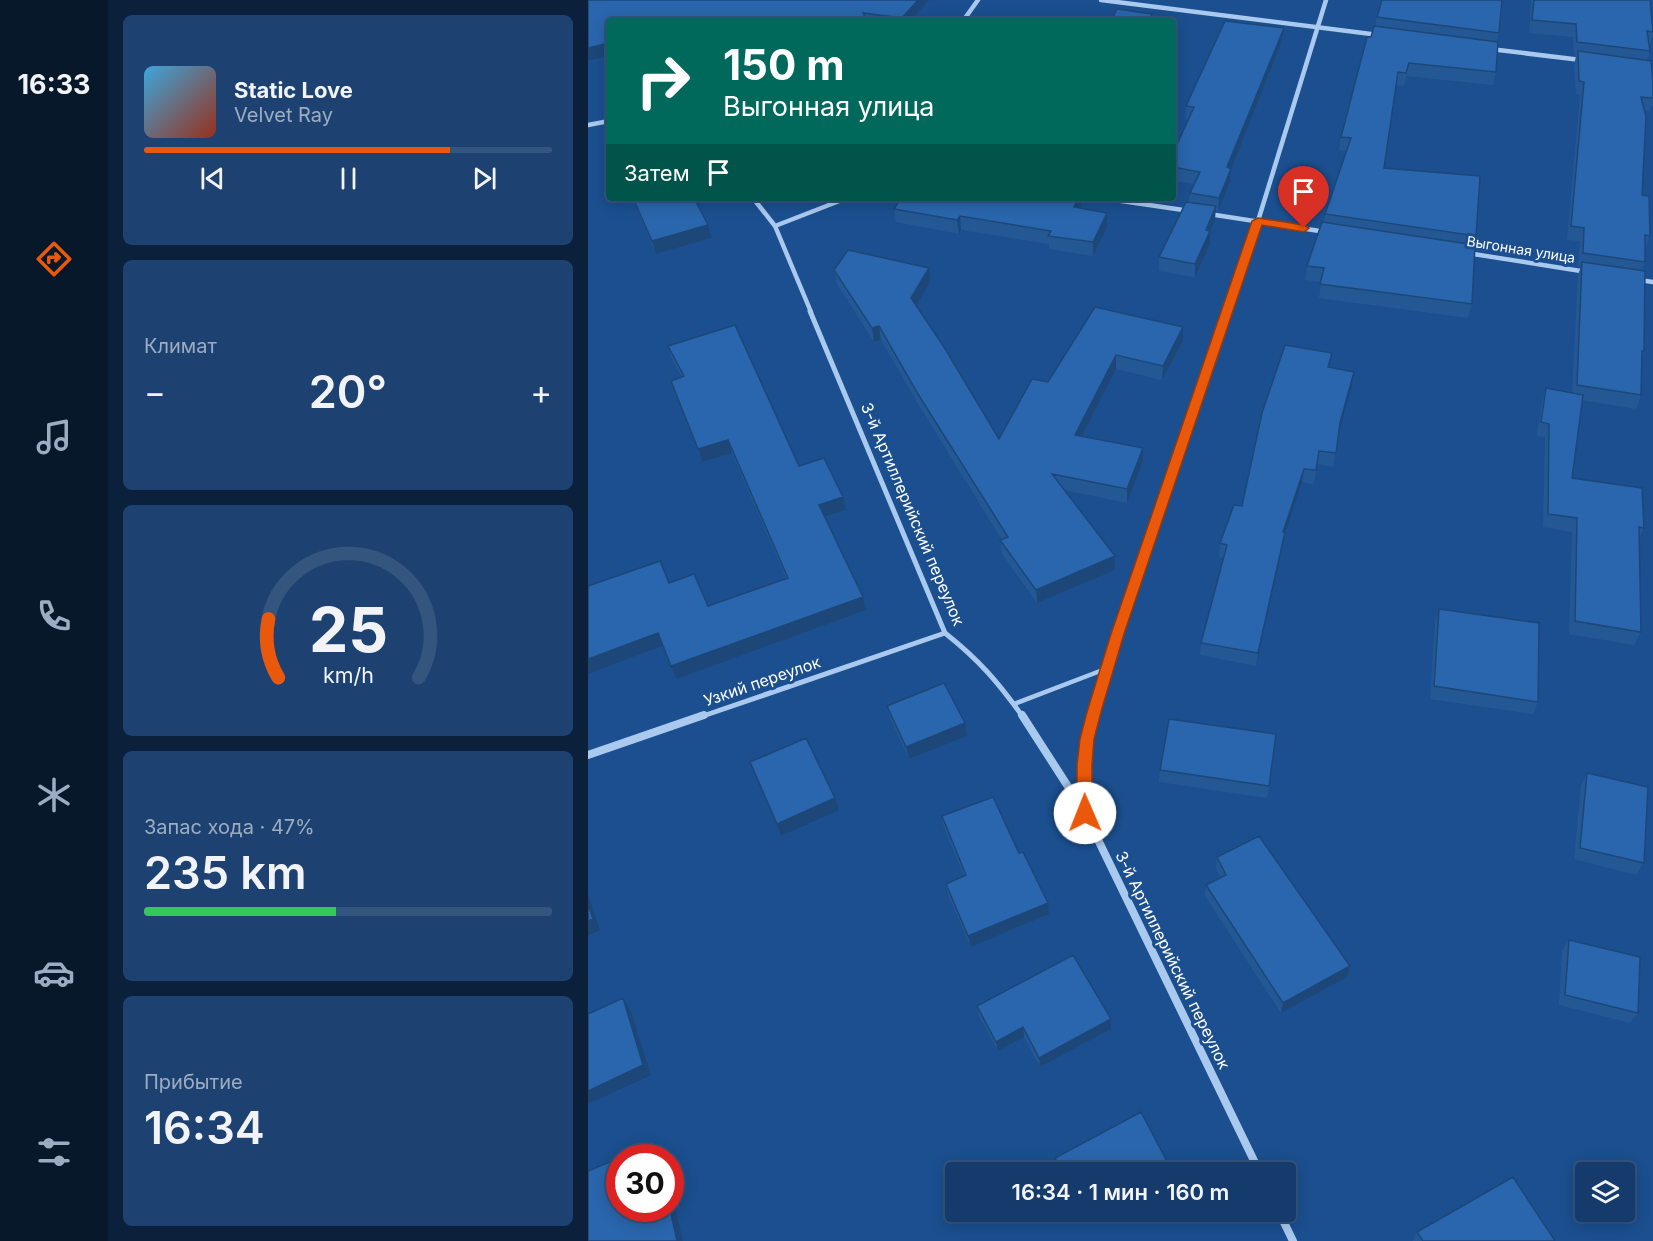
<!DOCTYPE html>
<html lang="ru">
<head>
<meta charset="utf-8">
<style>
	body { margin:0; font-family:Inter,sans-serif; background:#1d4271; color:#f1f3f6; height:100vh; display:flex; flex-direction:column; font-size:22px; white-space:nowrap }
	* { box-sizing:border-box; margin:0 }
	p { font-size:20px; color:#9dadc1 }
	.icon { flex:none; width:33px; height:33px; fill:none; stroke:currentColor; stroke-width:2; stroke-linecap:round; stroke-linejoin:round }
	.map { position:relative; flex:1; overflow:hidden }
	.sheet { display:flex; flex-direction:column; gap:15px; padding:15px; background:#0b203b; width:480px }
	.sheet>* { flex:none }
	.hud { position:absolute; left:18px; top:18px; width:570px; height:183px; border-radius:6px; box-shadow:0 3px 15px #0003,0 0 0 2px #33557e; background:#00695c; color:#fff; overflow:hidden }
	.tools { position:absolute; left:987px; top:1162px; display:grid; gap:12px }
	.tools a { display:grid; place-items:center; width:60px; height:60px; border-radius:6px; background:#143b6b; box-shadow:0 3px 15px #0003,0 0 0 2px #33557e; font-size:30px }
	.speed { position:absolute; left:18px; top:1144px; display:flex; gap:12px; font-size:30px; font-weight:700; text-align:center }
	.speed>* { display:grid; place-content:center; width:78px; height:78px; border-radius:50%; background:#143b6b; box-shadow:0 3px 15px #0003,0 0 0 2px #33557e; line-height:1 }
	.speed .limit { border:9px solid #d22; background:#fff; color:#111 }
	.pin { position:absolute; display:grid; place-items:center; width:51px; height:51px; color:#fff; margin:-62px -26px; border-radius:50% 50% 50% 0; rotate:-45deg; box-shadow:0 0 6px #0007 }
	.pin .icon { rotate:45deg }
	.me { position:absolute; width:66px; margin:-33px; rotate:359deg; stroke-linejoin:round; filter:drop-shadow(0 0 4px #0008) }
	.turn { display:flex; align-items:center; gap:21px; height:126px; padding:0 18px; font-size:27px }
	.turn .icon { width:78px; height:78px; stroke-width:2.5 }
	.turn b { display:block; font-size:42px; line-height:51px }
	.then { display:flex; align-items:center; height:57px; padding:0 18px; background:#0003; gap:12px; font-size:22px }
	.big { font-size:45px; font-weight:600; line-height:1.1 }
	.sheet .card { flex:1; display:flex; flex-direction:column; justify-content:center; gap:9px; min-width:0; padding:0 21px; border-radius:9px; background:#1d4271 }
	.sheet .dial { align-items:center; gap:0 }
	.dial svg { height:156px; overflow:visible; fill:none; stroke:#33557e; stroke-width:7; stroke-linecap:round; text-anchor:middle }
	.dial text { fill:#f1f3f6; stroke:none }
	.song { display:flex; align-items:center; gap:18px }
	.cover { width:72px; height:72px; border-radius:9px; background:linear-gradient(135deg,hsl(200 70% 55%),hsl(10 70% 35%)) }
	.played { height:6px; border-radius:3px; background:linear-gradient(90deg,#ea580c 75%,#33557e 75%) }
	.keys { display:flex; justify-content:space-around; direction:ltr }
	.heat { display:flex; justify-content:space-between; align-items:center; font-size:33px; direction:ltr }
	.charge { height:9px; border-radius:4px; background:linear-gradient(90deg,#34c759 47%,#33557e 0) }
	.trip { position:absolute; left:357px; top:1162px; width:351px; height:60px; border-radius:6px; background:#143b6b; box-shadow:0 3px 15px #0003,0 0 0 2px #33557e; font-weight:600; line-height:60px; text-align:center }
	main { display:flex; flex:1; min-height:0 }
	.tabs { display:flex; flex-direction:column; width:108px; justify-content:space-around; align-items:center; background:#08182b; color:#9dadc1 }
	.tabs .icon { width:42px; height:42px }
	.tabs .active { color:#ea580c }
	.tabs b { font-size:27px; color:#f1f3f6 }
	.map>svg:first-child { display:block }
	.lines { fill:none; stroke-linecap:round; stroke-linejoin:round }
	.service { stroke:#a9c9ee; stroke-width:4.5 }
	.minor-far2 { stroke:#a9c9ee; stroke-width:4.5 }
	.minor-far1 { stroke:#a9c9ee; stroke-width:5 }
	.minor { stroke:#a9c9ee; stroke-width:8 }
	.wall { fill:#245895 }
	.shaded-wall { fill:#1d4779 }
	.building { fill:#2a66ad; stroke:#1d4779; stroke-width:1.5 }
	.route { fill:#ea580c; stroke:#983908; stroke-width:1.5 }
	.labels { text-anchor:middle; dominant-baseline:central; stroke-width:6; stroke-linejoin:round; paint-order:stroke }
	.far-street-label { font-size:14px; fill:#fff; stroke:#1b4f8f }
	.street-label { font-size:16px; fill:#fff; stroke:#1b4f8f }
</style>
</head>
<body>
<main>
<nav class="tabs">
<b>16:33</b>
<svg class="icon active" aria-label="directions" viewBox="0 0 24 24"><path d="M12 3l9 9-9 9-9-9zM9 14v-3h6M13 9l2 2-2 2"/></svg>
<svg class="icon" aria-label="music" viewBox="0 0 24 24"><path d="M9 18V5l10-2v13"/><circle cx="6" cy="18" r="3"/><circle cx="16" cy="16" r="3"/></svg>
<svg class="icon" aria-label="phone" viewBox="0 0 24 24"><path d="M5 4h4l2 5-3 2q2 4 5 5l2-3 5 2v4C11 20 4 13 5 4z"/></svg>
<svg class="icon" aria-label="climate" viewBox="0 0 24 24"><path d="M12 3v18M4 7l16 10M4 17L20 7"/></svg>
<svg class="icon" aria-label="car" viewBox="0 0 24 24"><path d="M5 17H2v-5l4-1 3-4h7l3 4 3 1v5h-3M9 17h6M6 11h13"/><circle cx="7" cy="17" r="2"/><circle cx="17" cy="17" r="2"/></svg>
<svg class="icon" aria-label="filters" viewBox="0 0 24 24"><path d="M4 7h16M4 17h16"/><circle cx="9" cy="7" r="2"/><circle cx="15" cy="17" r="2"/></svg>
</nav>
<section class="sheet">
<div class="card">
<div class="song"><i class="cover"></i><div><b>Static Love</b><p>Velvet Ray</p></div></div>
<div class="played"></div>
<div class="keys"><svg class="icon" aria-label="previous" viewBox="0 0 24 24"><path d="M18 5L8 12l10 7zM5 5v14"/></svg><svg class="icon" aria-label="pause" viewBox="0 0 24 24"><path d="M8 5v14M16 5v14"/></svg><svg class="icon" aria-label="next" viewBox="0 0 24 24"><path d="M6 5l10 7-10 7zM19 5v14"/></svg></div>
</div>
<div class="card"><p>Климат</p>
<div class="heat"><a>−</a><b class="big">20°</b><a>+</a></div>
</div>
<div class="card dial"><svg viewBox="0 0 100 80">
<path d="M14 69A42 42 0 1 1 86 69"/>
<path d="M14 69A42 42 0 0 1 9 39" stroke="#ea580c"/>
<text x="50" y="56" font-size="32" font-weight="700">25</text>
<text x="50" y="72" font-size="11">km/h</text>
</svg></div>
<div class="card"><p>Запас хода · 47%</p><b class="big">235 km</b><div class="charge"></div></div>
<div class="card"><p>Прибытие</p><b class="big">16:34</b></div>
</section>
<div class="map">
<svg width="1065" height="1241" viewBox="0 0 1065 1241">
	<rect width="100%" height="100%" fill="#1b4f8f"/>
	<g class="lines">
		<!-- service -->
		<path class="service" d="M 426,704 L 520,668"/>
		<!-- minor-far2 -->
		<path class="minor-far2" d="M 513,0 L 791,35
			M 375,21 L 390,0
			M 902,49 L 993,60
			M 0,125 L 21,121
			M 165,198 L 187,226 L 223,312
			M 513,198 L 602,211
			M 621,214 L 738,232
			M 187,226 L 259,198
			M 879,253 L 999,272
			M 1051,280 L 1065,282
			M 639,312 L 670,221 L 738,0"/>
		<!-- minor-far1 -->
		<path class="minor-far1" d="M 222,311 L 357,633 C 391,660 410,682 435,717
			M 112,717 L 357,633
			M 505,717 L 530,635 L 640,311"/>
		<!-- minor -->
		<path class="minor" d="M 434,715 L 497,813 L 672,1173
			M 0,755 L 116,715
			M 497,813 L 496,765 L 505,715
			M 691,1212 L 705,1241"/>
	</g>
	<!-- wall -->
	<path class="wall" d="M 0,0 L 341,0 L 323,21 L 21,21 L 21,56 L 0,61 Z
		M 943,0 L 1062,0 L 1065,25 L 1065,35 L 1062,45 L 1061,45 L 1062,51 L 1059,60 L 1065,83 L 1065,103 L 1062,111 L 1056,111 L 1054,195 L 1062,236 L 1057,249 L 1057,262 L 1054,271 L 1056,351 L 1054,359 L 1053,395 L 1048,409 L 994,400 L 984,478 L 1056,528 L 1051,539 L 1053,632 L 1046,645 L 981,634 L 984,532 L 955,527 L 957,437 L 949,436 L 954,401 L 958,388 L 984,393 L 990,275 L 993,266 L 990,266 L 992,241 L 979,240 L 992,95 L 988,94 L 986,65 L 988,56 L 986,55 L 985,37 L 941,33 Z
		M 789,17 L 911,33 L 909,41 L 908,72 L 905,85 L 818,76 L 816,86 L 808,85 L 796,168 L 888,236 L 886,245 L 884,304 L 880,318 L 731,298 L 733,282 L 717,280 L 719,266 L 736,223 L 737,214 L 758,151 L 751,150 L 753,137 L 783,37 L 787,26 Z
		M 696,28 L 694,41 L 643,169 L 642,182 L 630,211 L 627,211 L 627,220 L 622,231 L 622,244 L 607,277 L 571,271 L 571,257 L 601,202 L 602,193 L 606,184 L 585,181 L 585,153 L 600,120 L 598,119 L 598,106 Z
		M 44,198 L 106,198 L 120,225 L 124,238 L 68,254 Z
		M 491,208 L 519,226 L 505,256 L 461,249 L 461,244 L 373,230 L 371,234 L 308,222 L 306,209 Z
		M 246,270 L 342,282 L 328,306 L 411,439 L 460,382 L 507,307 L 595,341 L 574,380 L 528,369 L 494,436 L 555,461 L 539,503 L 476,490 L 527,556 L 527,570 L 449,603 L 414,554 L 412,540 L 414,540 L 332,407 L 293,340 L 286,342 L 249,284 Z
		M 80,346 L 258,510 L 237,518 L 278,610 L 89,679 L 75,646 L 81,583 L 120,606 L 198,578 L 144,453 L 114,462 L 83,381 L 94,377 L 84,359 Z
		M 742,368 L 766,372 L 764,386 L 750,434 L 745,467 L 729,464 L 726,484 L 714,482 L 697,534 L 695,545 L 668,666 L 612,655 L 613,643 L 636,558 L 631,557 L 632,543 L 654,506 Z
		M 851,609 L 950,702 L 945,714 L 842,699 L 847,622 Z
		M 299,706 L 379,736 L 321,759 L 302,718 Z
		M 572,770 L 681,786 L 679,798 L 571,782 Z
		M 999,773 L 1056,863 L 1048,875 L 986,859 L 993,785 Z
		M 354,816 L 431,853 L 461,914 L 383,947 L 360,895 L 358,884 L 376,876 L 356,828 Z
		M 629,857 L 762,966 L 759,977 L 693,1013 L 617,896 L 618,885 L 632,878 L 628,868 Z
		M 981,940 L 1050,1013 L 1042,1023 L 971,1005 L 974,950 Z
		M 389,1006 L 523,1019 L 523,1029 L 452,1067 L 436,1037 L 410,1051 L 391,1016 Z
		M 467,1158 L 585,1173 L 471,1173 L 468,1166 Z
		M 524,1212 L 551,1212 L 530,1224 Z
		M 829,1232 L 967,1241 L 825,1241 L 825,1240 Z"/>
	<!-- shaded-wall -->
	<path class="shaded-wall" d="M 330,0 L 341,0 L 323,21 L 314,21 L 314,18 Z
		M 696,28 L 694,41 L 642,172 L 643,169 L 642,182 L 630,211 L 631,198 L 639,167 Z
		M 21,43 L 21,56 L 0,61 L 0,48 Z
		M 490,198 L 496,198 L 486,221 L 486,207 Z
		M 628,206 L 627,220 L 622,231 L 622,244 L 607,277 L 607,264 L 618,230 Z
		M 519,213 L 519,226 L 505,256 L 505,242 Z
		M 372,216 L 373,230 L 371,234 L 369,220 Z
		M 120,225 L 124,238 L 68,254 L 64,241 Z
		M 341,268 L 342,282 L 325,312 L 323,298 Z
		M 291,326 L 293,340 L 286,342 L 284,328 Z
		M 595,327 L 595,341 L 574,380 L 575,366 Z
		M 528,355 L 528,369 L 488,448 L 487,435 Z
		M 766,372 L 764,386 L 750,436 L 752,423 Z
		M 140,440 L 144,453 L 114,462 L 110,449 Z
		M 555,448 L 555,461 L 539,503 L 539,489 Z
		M 716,469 L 714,482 L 697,534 L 695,545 L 668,666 L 670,653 L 695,532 Z
		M 255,497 L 258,510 L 234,518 L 231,505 Z
		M 527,556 L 527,570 L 449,603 L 448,590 Z
		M 275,597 L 278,610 L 89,679 L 83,666 Z
		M 70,633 L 76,645 L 0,674 L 0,659 Z
		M 377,723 L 379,736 L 321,759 L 318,747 Z
		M 247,798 L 251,810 L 193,836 L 189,824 Z
		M 0,894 L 12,930 L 0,936 Z
		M 460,903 L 461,914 L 383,947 L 380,936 Z
		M 762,966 L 759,977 L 693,1013 L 695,1003 Z
		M 35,998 L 42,1009 L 63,1075 L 0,1104 L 0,1091 Z
		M 523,1019 L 523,1029 L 452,1067 L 451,1058 Z
		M 435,1027 L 436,1037 L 410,1051 L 408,1042 Z
		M 67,1143 L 74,1152 L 76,1158 L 71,1158 Z
		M 82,1187 L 95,1241 L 89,1241 L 82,1209 Z
		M 537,1212 L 551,1212 L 530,1224 L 530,1216 Z"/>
	<!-- building -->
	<path class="building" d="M 0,0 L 330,0 L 314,18 L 275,13 L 279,21 L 21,21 L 21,43 L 0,48 Z
		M 794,0 L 914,0 L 911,33 L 789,17 Z
		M 946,0 L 1062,0 L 1065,32 L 1059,31 L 1062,51 L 989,42 L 988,24 L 944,20 Z
		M 529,9 L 564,14 L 560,21 L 523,21 Z
		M 428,19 L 450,21 L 427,21 Z
		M 637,21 L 696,28 L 639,167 L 643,169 L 631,198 L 602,193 L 612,172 L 585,167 L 585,153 L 606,107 L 598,106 Z
		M 786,26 L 910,42 L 908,72 L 821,63 L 818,73 L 810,72 L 796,168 L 892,176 L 888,236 L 737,214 L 763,138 L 753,137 L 779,37 L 783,37 Z
		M 990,51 L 1063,61 L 1065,83 L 1065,98 L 1053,97 L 1058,116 L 1054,195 L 1061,196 L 1062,236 L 1057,235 L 1057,262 L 995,253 L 996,228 L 983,226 L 996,82 L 991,81 Z
		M 45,198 L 106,198 L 120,225 L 64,241 Z
		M 313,198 L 490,198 L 486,207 L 519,213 L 505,242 L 460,236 L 463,231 L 372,216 L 369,220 L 306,209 Z
		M 598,202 L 628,206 L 618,230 L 622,231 L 607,264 L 571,257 Z
		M 734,222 L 887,245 L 884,304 L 732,284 L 736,268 L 719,266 Z
		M 260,250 L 341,268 L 323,298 L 356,347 L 411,439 L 444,379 L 460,382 L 507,307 L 595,327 L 575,366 L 528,355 L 487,435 L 555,448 L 539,489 L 464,474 L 527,556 L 448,590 L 412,540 L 420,537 L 330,394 L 291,326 L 284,328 L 246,270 Z
		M 994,262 L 1057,271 L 1056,351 L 1054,351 L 1053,395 L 989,385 Z
		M 147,325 L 211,466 L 236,458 L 255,497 L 231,505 L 275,597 L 83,666 L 70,633 L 0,659 L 0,586 L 72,561 L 81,583 L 106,574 L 120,606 L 200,578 L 140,440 L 110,449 L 83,381 L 96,376 L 80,346 Z
		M 697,345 L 744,353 L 740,367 L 766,372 L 752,423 L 748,453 L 731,451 L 728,470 L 716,469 L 695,532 L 697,532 L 670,653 L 613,643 L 639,545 L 632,543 L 646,505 L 654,506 L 674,413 Z
		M 958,388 L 995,395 L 984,478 L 1054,488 L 1056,528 L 1051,527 L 1053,632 L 987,621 L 989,518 L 960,514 L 961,424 L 953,422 Z
		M 851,609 L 951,623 L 950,702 L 846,686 Z
		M 356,683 L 377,723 L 318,747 L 299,706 Z
		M 581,719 L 688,734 L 681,786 L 572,770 Z
		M 218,738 L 247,798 L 189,824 L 162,762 Z
		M 999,773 L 1060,787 L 1056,863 L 992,848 Z
		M 405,797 L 431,853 L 435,852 L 460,903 L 380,936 L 358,884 L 378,875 L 354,816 Z
		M 671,836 L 762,966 L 695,1003 L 618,885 L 638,875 L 629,857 Z
		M 0,904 L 5,919 L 0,921 Z
		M 981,940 L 1052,957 L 1050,1013 L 977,995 Z
		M 485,955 L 523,1019 L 451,1058 L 435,1027 L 408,1042 L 389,1006 Z
		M 35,998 L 55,1065 L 0,1091 L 0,1014 Z
		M 553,1112 L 585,1173 L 474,1173 L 467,1158 Z
		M 67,1143 L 71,1158 L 32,1158 L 32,1209 L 82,1209 L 89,1241 L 0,1241 L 0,1171 Z
		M 925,1177 L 967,1241 L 835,1241 L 829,1232 Z
		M 528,1212 L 537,1212 L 530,1216 Z"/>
	<!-- route -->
	<path class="route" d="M 670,218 L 716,225 L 721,228 L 716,232 L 674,225 L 536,634 L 513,712 L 506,739 L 504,765 L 504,813 L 502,818 L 497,820 L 491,818 L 489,813 L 489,765 L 492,739 L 499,712 L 523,634 L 664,221 Z"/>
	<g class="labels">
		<!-- far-street labels -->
		<g class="far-street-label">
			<text transform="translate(933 249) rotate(9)">Выгонная улица</text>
		</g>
		<!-- street labels -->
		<g class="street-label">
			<text transform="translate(325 514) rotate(67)">3-й Артиллерийский переулок</text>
			<text transform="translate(174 681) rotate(-19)">Узкий переулок</text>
			<text transform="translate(585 960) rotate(64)">3-й Артиллерийский переулок</text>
		</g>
	</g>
</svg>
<div class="tools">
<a><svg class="icon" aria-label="layers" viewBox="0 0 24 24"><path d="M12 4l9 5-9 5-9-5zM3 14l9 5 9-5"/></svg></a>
</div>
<div class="speed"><div class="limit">30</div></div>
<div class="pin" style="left:716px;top:228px;background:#d93025"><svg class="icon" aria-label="arrive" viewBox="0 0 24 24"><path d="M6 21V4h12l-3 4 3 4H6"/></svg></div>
<svg class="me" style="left:497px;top:813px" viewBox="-20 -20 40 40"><circle r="19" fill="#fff"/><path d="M0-13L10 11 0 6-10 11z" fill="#ea580c"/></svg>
<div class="trip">16:34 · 1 мин · 160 m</div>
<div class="hud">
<div class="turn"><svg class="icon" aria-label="right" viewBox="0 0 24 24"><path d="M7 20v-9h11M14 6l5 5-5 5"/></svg><div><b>150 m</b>Выгонная улица</div></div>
<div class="then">Затем<svg class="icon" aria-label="arrive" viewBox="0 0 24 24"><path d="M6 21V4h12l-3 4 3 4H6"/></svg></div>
</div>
</div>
</main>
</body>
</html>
